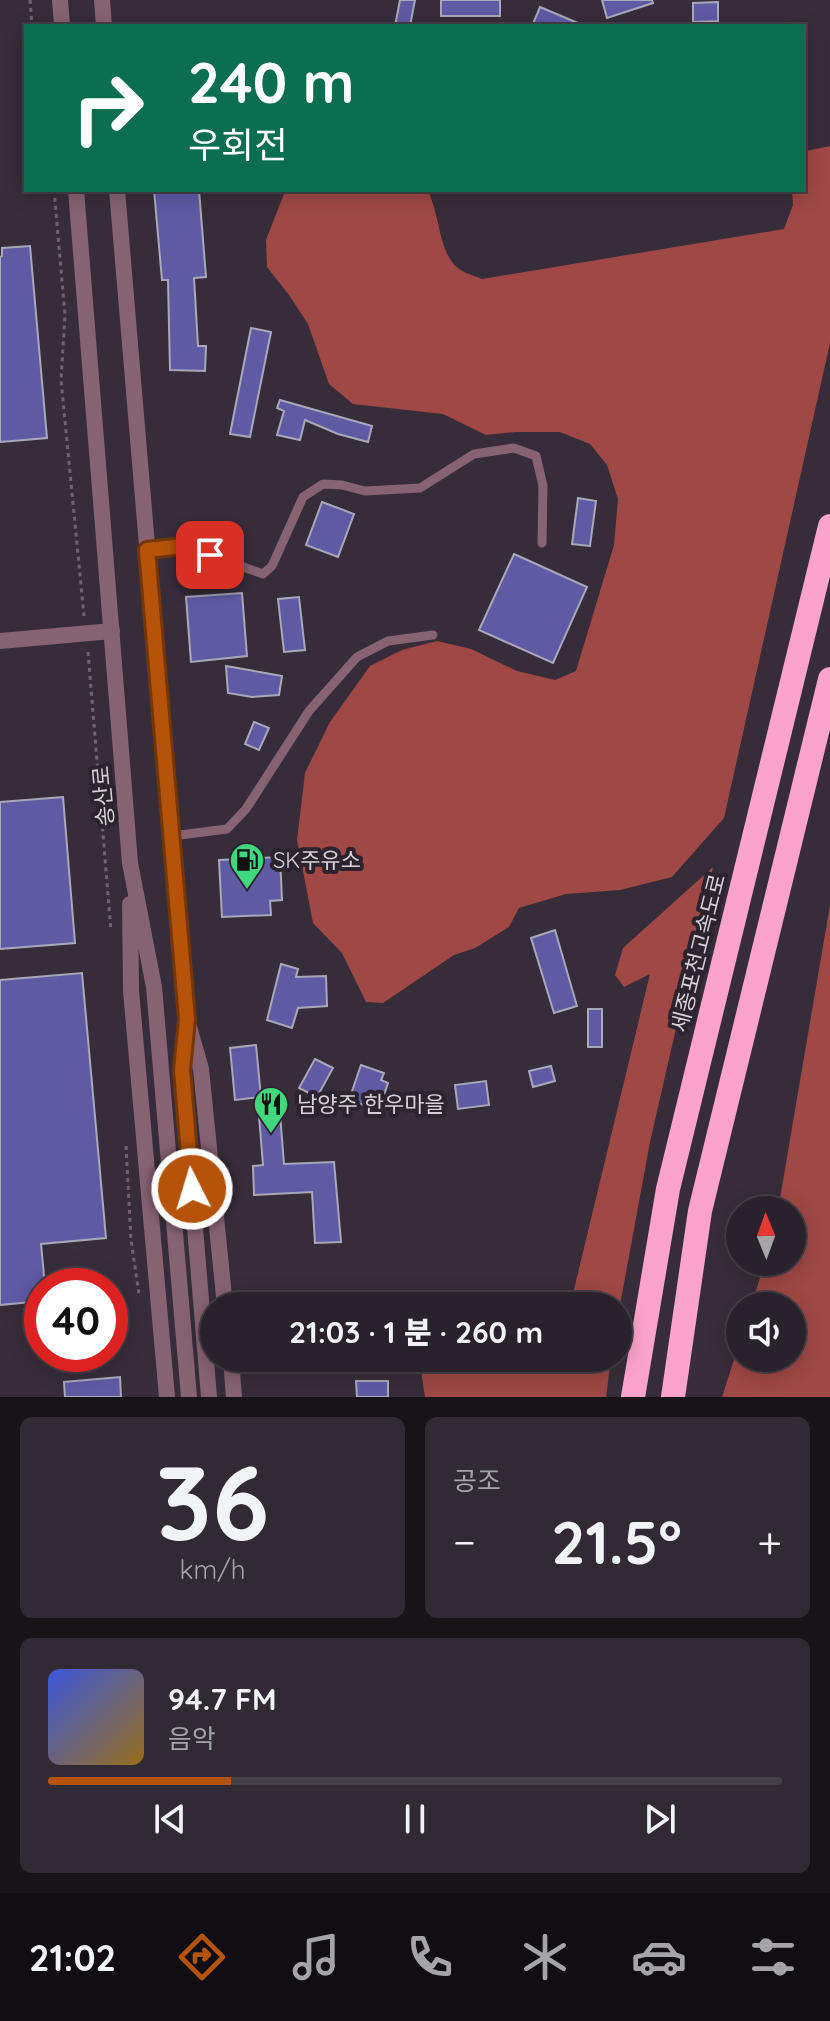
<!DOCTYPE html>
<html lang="ko">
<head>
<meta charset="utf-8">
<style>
	body { margin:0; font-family:Quicksand,"Noto Sans KR",sans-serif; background:#312a34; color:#f1f3f6; height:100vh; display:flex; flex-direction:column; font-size:30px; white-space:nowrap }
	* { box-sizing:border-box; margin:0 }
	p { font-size:26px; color:#a5a4a9 }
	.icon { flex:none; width:44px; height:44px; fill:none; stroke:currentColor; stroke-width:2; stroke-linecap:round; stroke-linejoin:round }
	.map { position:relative; height:1397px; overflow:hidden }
	.side { display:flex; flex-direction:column; gap:20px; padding:20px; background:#171318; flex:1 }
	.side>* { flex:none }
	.banner { position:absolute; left:24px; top:24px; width:782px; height:168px; border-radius:0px; box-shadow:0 4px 20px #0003,0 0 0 2px #453f48; background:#0b6e4f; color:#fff; overflow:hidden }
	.needle { width:52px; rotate:359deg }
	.buttons { position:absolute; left:726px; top:1196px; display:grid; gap:16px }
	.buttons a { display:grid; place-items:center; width:80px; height:80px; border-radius:50%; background:#29222c; box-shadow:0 4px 20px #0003,0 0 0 2px #453f48; font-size:40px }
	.speed { position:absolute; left:24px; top:1268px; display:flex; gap:16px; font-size:40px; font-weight:700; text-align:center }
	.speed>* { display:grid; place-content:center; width:104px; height:104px; border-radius:50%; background:#29222c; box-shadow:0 4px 20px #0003,0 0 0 2px #453f48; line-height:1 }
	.speed .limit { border:12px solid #d22; background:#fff; color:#111 }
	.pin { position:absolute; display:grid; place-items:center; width:68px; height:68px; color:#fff; margin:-34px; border-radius:16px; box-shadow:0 4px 12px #0006 }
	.me { position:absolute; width:88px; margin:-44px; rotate:355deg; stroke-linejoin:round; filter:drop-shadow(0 0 6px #0008) }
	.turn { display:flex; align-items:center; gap:28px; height:168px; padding:0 32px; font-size:36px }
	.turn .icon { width:104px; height:104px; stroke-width:2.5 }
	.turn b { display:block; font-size:56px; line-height:68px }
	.big { font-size:60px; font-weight:800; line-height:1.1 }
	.side .card { flex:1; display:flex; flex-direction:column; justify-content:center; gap:12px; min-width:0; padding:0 28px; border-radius:12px; background:#312a34 }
	.side .dial { align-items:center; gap:0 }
	.dial b { font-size:104px; line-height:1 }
	.song { display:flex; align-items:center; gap:24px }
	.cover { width:96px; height:96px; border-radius:12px; background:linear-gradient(135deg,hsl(230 70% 55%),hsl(40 70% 35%)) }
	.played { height:8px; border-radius:4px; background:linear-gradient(90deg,#b45309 25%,#453f48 25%) }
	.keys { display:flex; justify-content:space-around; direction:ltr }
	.heat { display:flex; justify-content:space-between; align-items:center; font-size:44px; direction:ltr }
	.side .tiles { flex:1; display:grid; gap:20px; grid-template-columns:1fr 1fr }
	.card:last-child { grid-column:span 2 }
	.trip { position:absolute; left:200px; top:1292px; width:432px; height:80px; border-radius:40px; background:#29222c; box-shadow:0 4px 20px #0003,0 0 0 2px #453f48; font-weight:800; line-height:80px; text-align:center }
	.dock { display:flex; height:128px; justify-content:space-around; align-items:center; background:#100e12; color:#a5a4a9 }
	.dock .icon { width:56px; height:56px }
	.dock .active { color:#b45309 }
	.dock b { font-size:36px; color:#f1f3f6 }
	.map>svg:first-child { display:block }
	.forest { fill:#9f4845 }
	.building { fill:#5f5aa4; stroke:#a8a8ba; stroke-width:2 }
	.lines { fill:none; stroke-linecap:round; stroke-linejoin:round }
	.path { stroke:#6e6571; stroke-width:3; stroke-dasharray:4 4; stroke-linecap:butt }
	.service { stroke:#866272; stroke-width:9 }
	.minor { stroke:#866272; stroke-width:16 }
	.tertiary { stroke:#866272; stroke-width:16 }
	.motorway { stroke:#fca3cb; stroke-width:24 }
	.route-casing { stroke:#753606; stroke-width:20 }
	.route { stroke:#b45309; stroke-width:14 }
	.labels { text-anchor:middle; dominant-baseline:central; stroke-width:8; stroke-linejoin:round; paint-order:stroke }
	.street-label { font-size:22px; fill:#d6d0d8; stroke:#2c232f }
	.poi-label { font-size:22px; fill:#d6d0d8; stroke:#2c232f; text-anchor:start }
</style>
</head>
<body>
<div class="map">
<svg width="830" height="1397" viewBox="0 0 830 1397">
	<rect width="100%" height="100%" fill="#372d3a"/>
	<!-- forest -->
	<path class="forest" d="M 830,146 L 830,343 L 724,818 L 672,877 L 620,890 L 566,894 L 519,908 L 509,927 L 475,948 L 454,955 L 383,1003 L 366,1002 L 342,953 L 313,923 L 297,840 L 305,773 L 330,722 L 370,666 L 402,650 L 437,641 L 471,649 L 517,671 L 555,680 L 576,671 L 614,545 L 618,499 L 607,465 L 590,444 L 560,432 L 516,432 L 486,435 L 443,414 L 353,404 L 329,384 L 308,324 L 289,295 L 267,267 L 266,240 L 284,194 L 287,190 L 427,190 C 440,211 438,253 458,268 C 464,273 475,276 482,279 L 784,229 L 793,205 L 792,190 L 804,190 L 806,151 Z
		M 713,867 L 650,1142 L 618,1316 L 618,1306 L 570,1306 L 650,974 L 624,987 L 615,975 L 623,948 Z
		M 830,905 L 830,1397 L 722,1397 L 740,1341 L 740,1358 L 792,1358 L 792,1306 L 751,1306 L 765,1262 L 792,1262 L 792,1210 L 778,1210 Z
		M 425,1358 L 526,1358 L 542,1360 L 547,1358 L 611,1358 L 606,1397 L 425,1397 L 420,1364 Z"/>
	<!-- building -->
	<path class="building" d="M 400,0 L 415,0 L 410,26 L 395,26 Z
		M 441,0 L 500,0 L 500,16 L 441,16 Z
		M 602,0 L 652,0 L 653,3 L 607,18 Z
		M 718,2 L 718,21 L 693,22 L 693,3 Z
		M 540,7 L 585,26 L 532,26 Z
		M 154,190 L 199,190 L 206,277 L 194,278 L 198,346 L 206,346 L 205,371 L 170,370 L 168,280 L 162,280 Z
		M 30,246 L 47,438 L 0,442 L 0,257 L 2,256 L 2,248 Z
		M 251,328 L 271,332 L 250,437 L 230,434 Z
		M 280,400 L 372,426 L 368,442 L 338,434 L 305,420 L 300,440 L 277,435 L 284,411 L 277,408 Z
		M 578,498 L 596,501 L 590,546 L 572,544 Z
		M 322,502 L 354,514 L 338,557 L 306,545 Z
		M 514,554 L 587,587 L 553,663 L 479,630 Z
		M 242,593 L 247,656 L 191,662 L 186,597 Z
		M 299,597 L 305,650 L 284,652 L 278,599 Z
		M 226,666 L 282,676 L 279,695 L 252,697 L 228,693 Z
		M 254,722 L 269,728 L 259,750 L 245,744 Z
		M 63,797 L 75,943 L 0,949 L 0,802 Z
		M 280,857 L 282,900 L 270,901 L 271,915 L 222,917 L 219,860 Z
		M 555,930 L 577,1006 L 554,1013 L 531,938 Z
		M 281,964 L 298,969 L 296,977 L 326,976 L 327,1006 L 298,1008 L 292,1028 L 267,1020 Z
		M 82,973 L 106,1238 L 41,1244 L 45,1286 L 42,1286 L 42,1301 L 0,1305 L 0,980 Z
		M 588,1009 L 602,1009 L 602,1047 L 588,1047 Z
		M 256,1045 L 261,1097 L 235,1100 L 230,1048 Z
		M 315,1059 L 333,1068 L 317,1097 L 299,1088 Z
		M 361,1065 L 384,1073 L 381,1080 L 388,1083 L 379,1110 L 349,1100 Z
		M 551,1066 L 555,1081 L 533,1087 L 529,1071 Z
		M 486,1081 L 489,1105 L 458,1109 L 455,1085 Z
		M 280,1114 L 284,1164 L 334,1162 L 341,1242 L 315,1243 L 312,1192 L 254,1195 L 253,1166 L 263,1165 L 259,1116 Z
		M 120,1377 L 121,1397 L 65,1397 L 64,1382 Z
		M 356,1381 L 388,1381 L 388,1397 L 357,1397 Z"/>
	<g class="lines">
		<!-- path -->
		<path class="path" d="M 30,0 L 32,26
			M 54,190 L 65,315 L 61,380 L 84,616
			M 88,652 L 111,931
			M 126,1146 L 131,1240 L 139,1294"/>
		<!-- service -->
		<path class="service" d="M 147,550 L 184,546 L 263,574 L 272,566 L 303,497 L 323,484 L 342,485 L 365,491 L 420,488 L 474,454 L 514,448 L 536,456 L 543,486 L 542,543
			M 172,836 L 227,829 L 246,809 L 309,711 L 357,657 L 388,641 L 433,635"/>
		<!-- minor -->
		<path class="minor" d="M 0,641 L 112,631"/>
		<!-- tertiary -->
		<path class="tertiary" d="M 60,0 L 62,26
			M 102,0 L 104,26
			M 76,190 L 130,863 L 154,987 L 189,1397
			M 117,190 L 187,1019 L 182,1070 L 209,1397
			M 130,904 L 131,991 L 167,1397
			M 189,1027 L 201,1069 L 225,1306
			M 231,1358 L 234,1397"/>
		<!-- motorway -->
		<path class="motorway" d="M 633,1397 L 668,1189 L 830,526
			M 673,1397 L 700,1211 L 830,679"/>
	</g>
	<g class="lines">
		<!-- route casing -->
		<g class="route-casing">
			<path id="route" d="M 192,1189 L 182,1070 L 187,1019 L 147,550 L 184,546 L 210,555"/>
		</g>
		<!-- route -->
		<use href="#route" class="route"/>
	</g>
	<!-- icons -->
	<defs>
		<g id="fuel-pin" transform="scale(1.8)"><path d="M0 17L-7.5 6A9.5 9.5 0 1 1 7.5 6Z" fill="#41d77c" stroke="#2c232f"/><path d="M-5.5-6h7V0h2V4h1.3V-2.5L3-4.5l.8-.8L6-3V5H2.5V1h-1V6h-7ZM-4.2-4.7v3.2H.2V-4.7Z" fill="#111"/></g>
		<g id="restaurant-pin" transform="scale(1.8)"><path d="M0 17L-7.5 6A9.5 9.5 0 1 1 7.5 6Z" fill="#41d77c" stroke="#2c232f"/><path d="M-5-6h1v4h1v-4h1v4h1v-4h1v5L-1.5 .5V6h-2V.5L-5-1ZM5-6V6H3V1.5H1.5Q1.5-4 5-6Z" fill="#111"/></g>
	</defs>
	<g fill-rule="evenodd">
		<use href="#fuel-pin" x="247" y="860"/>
		<use href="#restaurant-pin" x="271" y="1104"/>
	</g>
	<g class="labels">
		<!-- street labels -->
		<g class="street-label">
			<text transform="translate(103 796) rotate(-95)">송산로</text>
			<text transform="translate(698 953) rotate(-76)">세종포천고속도로</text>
		</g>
		<!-- poi labels -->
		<g class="poi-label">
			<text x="273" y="860">SK주유소</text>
			<text x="297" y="1104">남양주 한우마을</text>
		</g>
	</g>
</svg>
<div class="buttons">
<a><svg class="needle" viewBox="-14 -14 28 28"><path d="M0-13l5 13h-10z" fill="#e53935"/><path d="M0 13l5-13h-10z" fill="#a5a4a9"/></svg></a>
<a><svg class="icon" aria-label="sound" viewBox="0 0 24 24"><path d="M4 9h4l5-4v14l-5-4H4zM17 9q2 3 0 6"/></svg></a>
</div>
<div class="speed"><div class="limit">40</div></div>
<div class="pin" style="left:210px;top:555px;background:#d93025"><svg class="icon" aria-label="arrive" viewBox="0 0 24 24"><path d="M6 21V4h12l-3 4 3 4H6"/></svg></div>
<svg class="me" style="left:192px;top:1189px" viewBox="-20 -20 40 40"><circle r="17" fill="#b45309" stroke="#fff" stroke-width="3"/><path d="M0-11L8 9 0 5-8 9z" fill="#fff"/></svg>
<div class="trip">21:03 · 1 분 · 260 m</div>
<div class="banner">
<div class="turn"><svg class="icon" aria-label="right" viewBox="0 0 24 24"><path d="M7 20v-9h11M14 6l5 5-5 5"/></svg><div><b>240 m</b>우회전</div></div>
</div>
</div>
<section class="side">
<div class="tiles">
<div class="card dial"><b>36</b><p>km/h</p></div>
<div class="card"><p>공조</p>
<div class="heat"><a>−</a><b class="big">21.5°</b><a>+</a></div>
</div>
<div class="card">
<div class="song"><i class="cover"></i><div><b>94.7 FM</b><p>음악</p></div></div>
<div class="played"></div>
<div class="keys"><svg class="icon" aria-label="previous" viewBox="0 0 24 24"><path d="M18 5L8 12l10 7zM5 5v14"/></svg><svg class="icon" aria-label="pause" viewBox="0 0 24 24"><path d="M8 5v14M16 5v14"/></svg><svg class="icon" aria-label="next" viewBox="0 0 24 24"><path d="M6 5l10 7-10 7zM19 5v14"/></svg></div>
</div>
</div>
</section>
<nav class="dock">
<b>21:02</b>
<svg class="icon active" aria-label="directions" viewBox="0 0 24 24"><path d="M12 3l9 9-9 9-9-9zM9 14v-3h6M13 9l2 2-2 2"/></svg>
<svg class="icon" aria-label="music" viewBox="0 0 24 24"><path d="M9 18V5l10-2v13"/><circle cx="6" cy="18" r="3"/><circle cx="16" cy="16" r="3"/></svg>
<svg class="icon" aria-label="phone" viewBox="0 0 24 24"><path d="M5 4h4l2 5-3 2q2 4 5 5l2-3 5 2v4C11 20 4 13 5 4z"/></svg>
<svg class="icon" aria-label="climate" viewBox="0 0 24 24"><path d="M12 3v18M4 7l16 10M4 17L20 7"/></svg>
<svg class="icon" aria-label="car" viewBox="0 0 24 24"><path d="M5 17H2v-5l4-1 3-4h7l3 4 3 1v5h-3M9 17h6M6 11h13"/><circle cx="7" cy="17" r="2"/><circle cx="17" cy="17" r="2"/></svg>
<svg class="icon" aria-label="filters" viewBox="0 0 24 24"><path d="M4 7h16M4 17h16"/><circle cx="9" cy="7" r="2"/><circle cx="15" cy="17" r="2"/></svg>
</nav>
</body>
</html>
